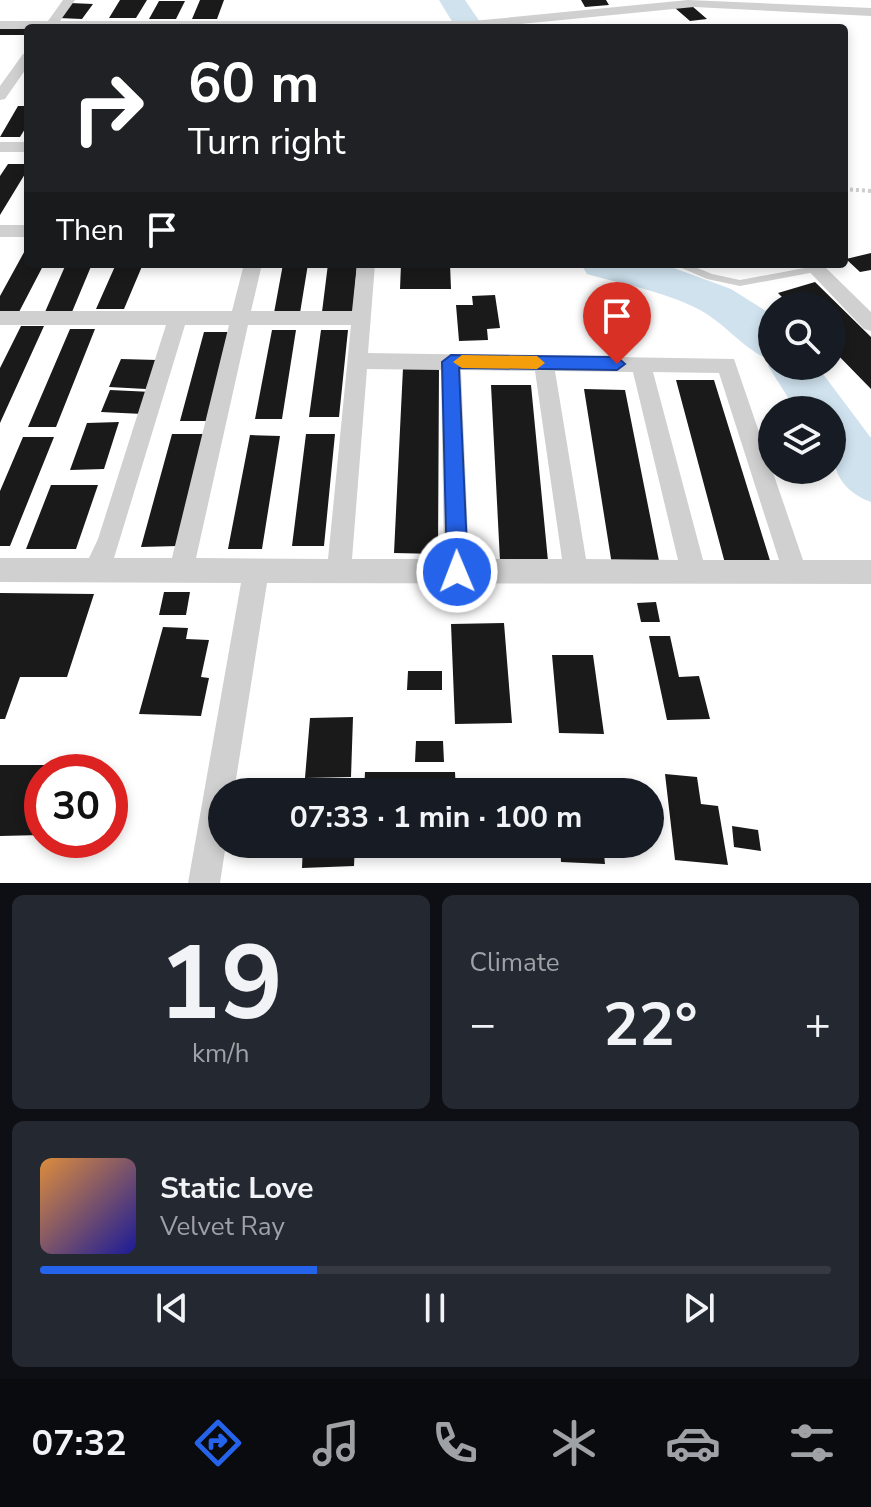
<!DOCTYPE html>
<html lang="en">
<head>
<meta charset="utf-8">
<style>
	body { margin:0; font-family:"Nunito Sans",sans-serif; background:#242831; color:#f1f3f6; height:100vh; display:flex; flex-direction:column; font-size:30px; white-space:nowrap }
	* { box-sizing:border-box; margin:0 }
	p { font-size:26px; color:#9ea1a6 }
	.icon { flex:none; width:44px; height:44px; fill:none; stroke:currentColor; stroke-width:2; stroke-linecap:round; stroke-linejoin:round }
	.map { position:relative; height:883px; overflow:hidden }
	.sheet { display:flex; flex-direction:column; gap:12px; padding:12px; background:#0d0f14; flex:1 }
	.sheet>* { flex:none }
	.top-card { position:absolute; left:24px; top:24px; width:824px; height:244px; border-radius:8px; box-shadow:0 4px 12px #0003; background:#202124; color:#fff; overflow:hidden }
	.buttons { position:absolute; left:758px; top:292px; display:grid; gap:16px }
	.buttons a { display:grid; place-items:center; width:88px; height:88px; border-radius:50%; background:#171b24; box-shadow:0 4px 12px #0003; font-size:40px }
	.speed { position:absolute; left:24px; top:754px; display:flex; gap:16px; font-size:40px; font-weight:700; text-align:center }
	.speed>* { display:grid; place-content:center; width:104px; height:104px; border-radius:50%; background:#171b24; box-shadow:0 4px 12px #0003; line-height:1 }
	.speed .limit { border:12px solid #d22; background:#fff; color:#111 }
	.pin { position:absolute; display:grid; place-items:center; width:68px; height:68px; color:#fff; margin:-82px -34px; border-radius:50% 50% 50% 0; rotate:-45deg; box-shadow:0 0 8px #0007 }
	.pin .icon { rotate:45deg }
	.me { position:absolute; width:88px; margin:-44px; rotate:359deg; stroke-linejoin:round; filter:drop-shadow(0 0 6px #0008) }
	.turn { display:flex; align-items:center; gap:28px; height:168px; padding:0 32px; font-size:36px }
	.turn .icon { width:104px; height:104px; stroke-width:2.5 }
	.turn b { display:block; font-size:56px; line-height:68px }
	.then { display:flex; align-items:center; height:76px; padding:0 32px; background:#0003; gap:16px; font-size:30px }
	.big { font-size:60px; font-weight:700; line-height:1.1 }
	.sheet .widget { flex:1; display:flex; flex-direction:column; justify-content:center; gap:12px; min-width:0; padding:0 28px; border-radius:12px; background:#242831 }
	.sheet .dial { align-items:center; gap:0 }
	.dial b { font-size:104px; line-height:1 }
	.song { display:flex; align-items:center; gap:24px }
	.cover { width:96px; height:96px; border-radius:12px; background:linear-gradient(135deg,hsl(30 70% 55%),hsl(240 70% 35%)) }
	.played { height:8px; border-radius:4px; background:linear-gradient(90deg,#2563eb 35%,#363941 35%) }
	.keys { display:flex; justify-content:space-around; direction:ltr }
	.heat { display:flex; justify-content:space-between; align-items:center; font-size:44px; direction:ltr }
	.sheet .tiles { flex:1; display:grid; gap:12px; grid-template-columns:1fr 1fr }
	.widget:last-child { grid-column:span 2 }
	.trip { position:absolute; left:208px; top:778px; width:456px; height:80px; border-radius:40px; background:#171b24; box-shadow:0 4px 12px #0003; font-weight:700; line-height:80px; text-align:center }
	.tab-bar { display:flex; height:128px; justify-content:space-around; align-items:center; background:#090b0e; color:#9ea1a6 }
	.tab-bar .icon { width:56px; height:56px }
	.tab-bar .active { color:#2563eb }
	.tab-bar b { font-size:36px; color:#f1f3f6 }
	.map>svg:first-child { display:block }
	.lines { fill:none; stroke-linecap:round; stroke-linejoin:round }
	.river { fill:#cfe2ee; fill-rule:evenodd }
	.building { fill:#1a1a1a }
	.path { stroke:#cdcdcd; stroke-width:4; stroke-dasharray:3 3; stroke-linecap:butt }
	.service { fill:#d0d0d0; fill-rule:evenodd }
	.minor { fill:#d0d0d0; fill-rule:evenodd }
	.route { fill:#2563eb; stroke:#184099; stroke-width:2 }
	.slow { fill:#f59e0b }
</style>
</head>
<body>
<div class="map">
<svg width="871" height="883" viewBox="0 0 871 883">
	<rect width="100%" height="100%" fill="#fff"/>
	<g class="lines">
		<!-- river -->
		<path class="river" d="M 439,0 L 465,0 L 484,28 L 456,28 Z
			M 581,264 L 663,264 L 731,289 L 771,314 L 772,366 L 817,366 L 871,438 L 871,502 C 826,485 832,450 832,410 L 796,410 L 768,366 L 771,360 C 745,351 726,324 700,310 C 664,291 625,285 587,274 Z"/>
	</g>
	<!-- building -->
	<path class="building" d="M 120,0 L 147,0 L 136,18 L 109,18 Z
		M 200,0 L 224,0 L 217,19 L 192,19 Z
		M 581,0 L 606,0 L 609,5 L 585,7 Z
		M 159,1 L 185,1 L 176,19 L 149,19 Z
		M 70,3 L 93,4 L 82,19 L 59,18 Z
		M 692,6 L 707,19 L 690,21 L 675,8 Z
		M 0,28 L 28,28 L 28,35 L 0,35 Z
		M 18,106 L 28,106 L 28,124 L 20,137 L 0,137 Z
		M 8,164 L 28,164 L 28,169 L 0,215 L 0,176 Z
		M 28,245 L 28,264 L 44,264 L 19,312 L 0,311 L 0,296 Z
		M 871,253 L 871,270 L 860,272 L 846,259 Z
		M 66,264 L 92,264 L 72,312 L 45,312 Z
		M 116,264 L 143,264 L 124,309 L 96,309 Z
		M 283,264 L 308,264 L 300,313 L 274,313 Z
		M 328,264 L 357,264 L 353,312 L 322,312 Z
		M 401,264 L 450,264 L 451,289 L 400,289 Z
		M 815,282 L 871,337 L 871,389 L 832,349 L 832,306 L 791,306 L 778,293 Z
		M 495,295 L 500,328 L 487,329 L 488,340 L 459,341 L 456,305 L 473,305 L 472,296 Z
		M 21,326 L 44,326 L 0,423 L 0,368 Z
		M 70,329 L 95,329 L 56,427 L 28,427 Z
		M 272,330 L 296,330 L 282,419 L 255,419 Z
		M 321,330 L 348,330 L 339,417 L 309,417 Z
		M 204,332 L 232,332 L 211,421 L 180,421 Z
		M 121,359 L 157,360 L 146,389 L 109,387 Z
		M 403,368 L 439,368 L 438,554 L 394,553 Z
		M 676,380 L 714,380 L 772,567 L 726,567 Z
		M 491,385 L 531,385 L 548,561 L 500,561 Z
		M 584,389 L 625,390 L 660,566 L 612,565 Z
		M 110,390 L 152,392 L 143,414 L 101,412 Z
		M 119,422 L 104,469 L 70,470 L 87,423 Z
		M 172,434 L 205,434 L 178,546 L 141,547 Z
		M 306,434 L 335,434 L 324,546 L 292,546 Z
		M 250,435 L 280,436 L 262,549 L 228,549 Z
		M 23,437 L 54,437 L 10,546 L 0,546 L 0,491 Z
		M 51,485 L 98,485 L 76,549 L 26,549 Z
		M 164,592 L 190,592 L 186,615 L 159,615 Z
		M 0,593 L 94,594 L 67,677 L 20,677 L 5,719 L 0,719 Z
		M 656,602 L 660,622 L 641,622 L 637,603 Z
		M 504,623 L 512,723 L 455,724 L 451,624 Z
		M 163,627 L 188,628 L 186,639 L 209,640 L 201,677 L 209,678 L 201,716 L 139,714 Z
		M 649,636 L 670,636 L 679,677 L 699,676 L 710,719 L 667,720 Z
		M 552,655 L 593,655 L 604,734 L 559,733 Z
		M 408,671 L 442,671 L 442,690 L 407,690 Z
		M 353,717 L 351,777 L 305,778 L 310,718 Z
		M 416,741 L 443,741 L 444,762 L 415,762 Z
		M 0,765 L 80,765 L 78,772 L 42,772 L 42,835 L 0,836 Z
		M 365,772 L 455,772 L 456,792 L 364,792 Z
		M 665,774 L 697,777 L 701,804 L 718,806 L 728,865 L 675,860 Z
		M 732,826 L 758,830 L 761,851 L 734,847 Z
		M 303,844 L 355,844 L 354,866 L 302,868 Z
		M 560,844 L 603,844 L 605,864 L 561,862 Z"/>
	<g class="lines">
		<!-- path -->
		<path class="path" d="M 844,189 L 871,191"/>
		<!-- service -->
		<path class="service" d="M 676,264 L 688,264 L 712,274 L 740,280 L 815,266 L 820,269 L 815,272 L 740,286 L 707,279 L 677,266 Z"/>
		<!-- minor -->
		<path class="minor" d="M 63,0 L 75,0 L 60,21 L 473,21 L 688,0 L 871,8 L 871,16 L 694,7 L 480,28 L 0,29 L 0,21 L 48,21 Z
			M 28,53 L 28,66 L 5,99 L 0,100 L 0,86 L 23,54 Z
			M 0,142 L 28,142 L 28,152 L 0,152 Z
			M 0,225 L 28,225 L 28,237 L 0,237 Z
			M 244,264 L 262,264 L 251,311 L 352,311 L 357,264 L 375,264 L 368,353 L 734,359 L 803,560 L 871,560 L 871,584 L 267,583 L 234,792 L 222,792 L 222,844 L 226,844 L 220,883 L 188,883 L 241,583 L 0,582 L 0,558 L 89,558 L 98,539 L 166,325 L 0,325 L 0,311 L 232,311 ZM 185,325 L 229,325 L 172,558 L 114,558 ZM 248,325 L 351,325 L 328,559 L 196,558 ZM 367,369 L 441,370 L 444,559 L 352,559 ZM 461,370 L 535,371 L 562,559 L 469,559 ZM 555,371 L 633,372 L 678,560 L 586,559 ZM 653,372 L 719,373 L 779,560 L 703,560 Z
			M 802,264 L 822,264 L 871,312 L 871,331 L 864,329 Z"/>
	</g>
	<!-- route -->
	<path class="route" d="M 451,355 L 617,357 L 625,364 L 617,370 L 459,368 L 468,572 L 465,579 L 457,582 L 450,579 L 447,572 L 442,362 Z"/>
	<!-- slow -->
	<path class="slow" d="M 462,355 L 537,356 L 545,363 L 537,369 L 462,368 L 453,362 Z"/>
</svg>
<div class="buttons">
<a><svg class="icon" aria-label="search" viewBox="0 0 24 24"><circle cx="10" cy="10" r="6"/><path d="M15 15l6 6"/></svg></a>
<a><svg class="icon" aria-label="layers" viewBox="0 0 24 24"><path d="M12 4l9 5-9 5-9-5zM3 14l9 5 9-5"/></svg></a>
</div>
<div class="speed"><div class="limit">30</div></div>
<div class="pin" style="left:617px;top:364px;background:#d93025"><svg class="icon" aria-label="arrive" viewBox="0 0 24 24"><path d="M6 21V4h12l-3 4 3 4H6"/></svg></div>
<svg class="me" style="left:457px;top:572px" viewBox="-20 -20 40 40"><circle r="17" fill="#2563eb" stroke="#fff" stroke-width="3"/><path d="M0-11L8 9 0 5-8 9z" fill="#fff"/></svg>
<div class="trip">07:33 · 1 min · 100 m</div>
<div class="top-card">
<div class="turn"><svg class="icon" aria-label="right" viewBox="0 0 24 24"><path d="M7 20v-9h11M14 6l5 5-5 5"/></svg><div><b>60 m</b>Turn right</div></div>
<div class="then">Then<svg class="icon" aria-label="arrive" viewBox="0 0 24 24"><path d="M6 21V4h12l-3 4 3 4H6"/></svg></div>
</div>
</div>
<section class="sheet">
<div class="tiles">
<div class="widget dial"><b>19</b><p>km/h</p></div>
<div class="widget"><p>Climate</p>
<div class="heat"><a>−</a><b class="big">22°</b><a>+</a></div>
</div>
<div class="widget">
<div class="song"><i class="cover"></i><div><b>Static Love</b><p>Velvet Ray</p></div></div>
<div class="played"></div>
<div class="keys"><svg class="icon" aria-label="previous" viewBox="0 0 24 24"><path d="M18 5L8 12l10 7zM5 5v14"/></svg><svg class="icon" aria-label="pause" viewBox="0 0 24 24"><path d="M8 5v14M16 5v14"/></svg><svg class="icon" aria-label="next" viewBox="0 0 24 24"><path d="M6 5l10 7-10 7zM19 5v14"/></svg></div>
</div>
</div>
</section>
<nav class="tab-bar">
<b>07:32</b>
<svg class="icon active" aria-label="directions" viewBox="0 0 24 24"><path d="M12 3l9 9-9 9-9-9zM9 14v-3h6M13 9l2 2-2 2"/></svg>
<svg class="icon" aria-label="music" viewBox="0 0 24 24"><path d="M9 18V5l10-2v13"/><circle cx="6" cy="18" r="3"/><circle cx="16" cy="16" r="3"/></svg>
<svg class="icon" aria-label="phone" viewBox="0 0 24 24"><path d="M5 4h4l2 5-3 2q2 4 5 5l2-3 5 2v4C11 20 4 13 5 4z"/></svg>
<svg class="icon" aria-label="climate" viewBox="0 0 24 24"><path d="M12 3v18M4 7l16 10M4 17L20 7"/></svg>
<svg class="icon" aria-label="car" viewBox="0 0 24 24"><path d="M5 17H2v-5l4-1 3-4h7l3 4 3 1v5h-3M9 17h6M6 11h13"/><circle cx="7" cy="17" r="2"/><circle cx="17" cy="17" r="2"/></svg>
<svg class="icon" aria-label="filters" viewBox="0 0 24 24"><path d="M4 7h16M4 17h16"/><circle cx="9" cy="7" r="2"/><circle cx="15" cy="17" r="2"/></svg>
</nav>
</body>
</html>
